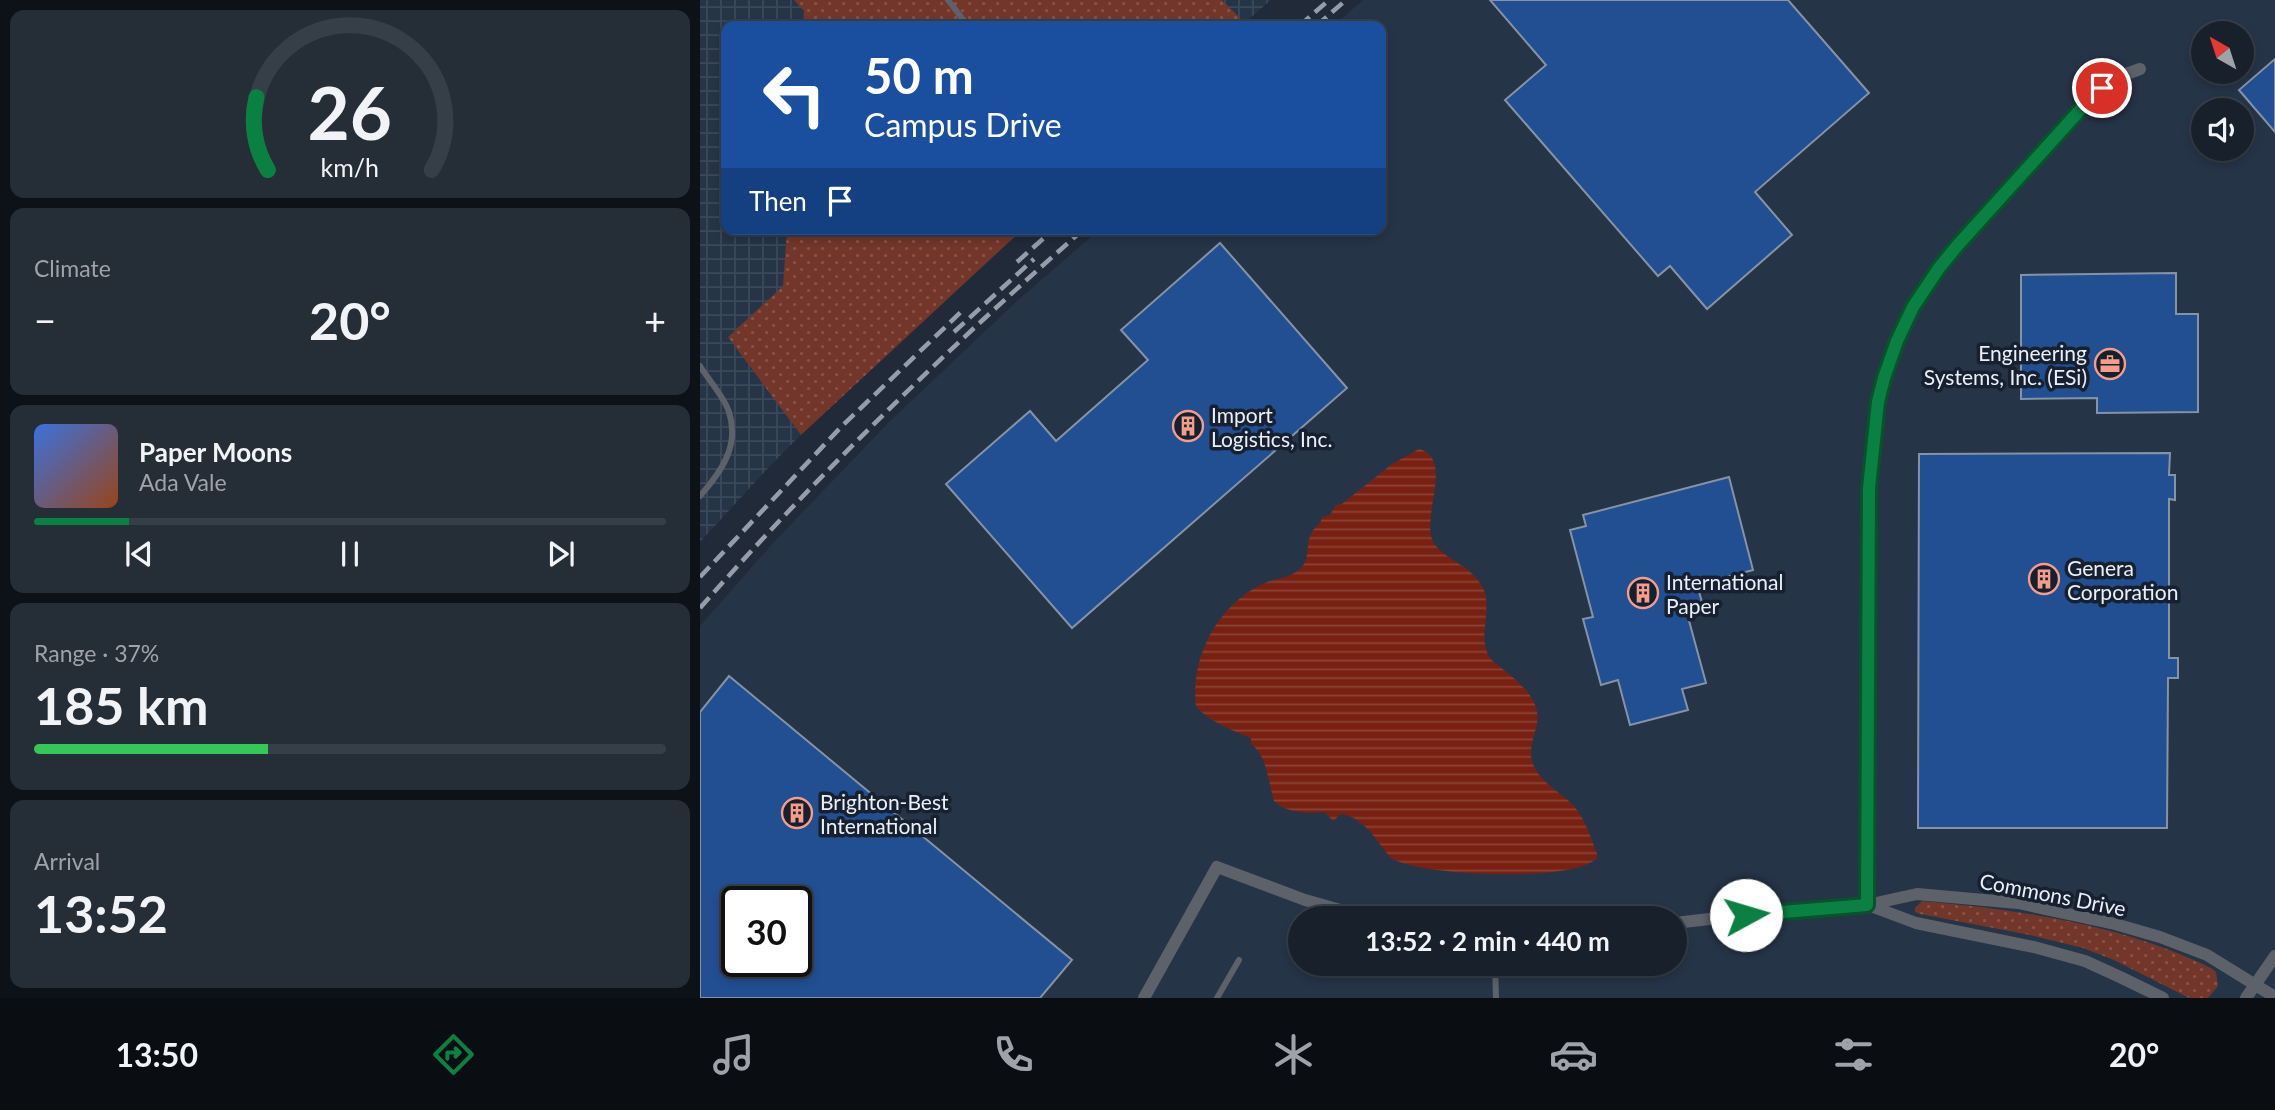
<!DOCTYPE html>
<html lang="en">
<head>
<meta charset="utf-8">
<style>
	body { margin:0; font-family:Lato,sans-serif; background:#252d37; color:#f1f3f6; height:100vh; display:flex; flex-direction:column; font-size:26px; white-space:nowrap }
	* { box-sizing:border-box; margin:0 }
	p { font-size:23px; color:#9fa3a9 }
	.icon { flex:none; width:38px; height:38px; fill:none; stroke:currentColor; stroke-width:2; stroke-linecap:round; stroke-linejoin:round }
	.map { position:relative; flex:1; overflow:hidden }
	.panel { display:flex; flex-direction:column; gap:10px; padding:10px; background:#0d1218; width:700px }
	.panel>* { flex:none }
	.guide { position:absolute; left:21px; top:21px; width:665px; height:214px; border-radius:14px; box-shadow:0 4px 10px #0003,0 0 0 2px #363e47; background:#1a4fa0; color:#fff; overflow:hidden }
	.needle { width:46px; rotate:321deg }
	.buttons { position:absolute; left:1491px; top:21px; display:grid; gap:14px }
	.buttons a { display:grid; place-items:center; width:63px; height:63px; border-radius:50%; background:#18202b; box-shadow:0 4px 10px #0003,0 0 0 2px #363e47; font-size:35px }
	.speed { position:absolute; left:21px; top:886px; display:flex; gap:14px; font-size:35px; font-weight:700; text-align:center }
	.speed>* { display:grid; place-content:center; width:91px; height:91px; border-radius:50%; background:#18202b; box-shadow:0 4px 10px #0003,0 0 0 2px #363e47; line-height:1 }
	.speed .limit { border:4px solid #111; border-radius:10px; background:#fff; color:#111 }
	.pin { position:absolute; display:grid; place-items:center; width:60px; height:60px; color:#fff; margin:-30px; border:4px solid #fff; border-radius:50%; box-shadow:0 2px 7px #0007 }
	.me { position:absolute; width:77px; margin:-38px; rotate:84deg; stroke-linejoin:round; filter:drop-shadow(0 0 5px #0008) }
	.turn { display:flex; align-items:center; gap:24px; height:147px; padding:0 28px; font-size:32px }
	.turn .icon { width:91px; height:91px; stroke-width:2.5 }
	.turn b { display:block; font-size:49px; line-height:60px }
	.then { display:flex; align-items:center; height:66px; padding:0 28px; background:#0003; gap:14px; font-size:26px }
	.big { font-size:52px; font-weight:700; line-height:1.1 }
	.panel .widget { flex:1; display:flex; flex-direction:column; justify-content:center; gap:10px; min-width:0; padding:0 24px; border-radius:14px; background:#252d37 }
	.panel .dial { align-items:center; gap:0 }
	.dial svg { height:182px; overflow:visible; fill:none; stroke:#363e47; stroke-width:7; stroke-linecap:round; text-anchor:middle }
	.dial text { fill:#f1f3f6; stroke:none }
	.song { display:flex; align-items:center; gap:21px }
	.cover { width:84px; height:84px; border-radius:10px; background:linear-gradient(135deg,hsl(220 70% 55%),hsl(20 70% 35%)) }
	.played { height:7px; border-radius:4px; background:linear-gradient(90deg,#0b8043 15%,#363e47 15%) }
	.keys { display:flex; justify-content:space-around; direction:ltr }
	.heat { display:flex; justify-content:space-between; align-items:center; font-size:38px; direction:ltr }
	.charge { height:10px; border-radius:5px; background:linear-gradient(90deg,#34c759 37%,#363e47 0) }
	.trip { position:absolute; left:588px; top:906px; width:399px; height:70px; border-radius:35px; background:#18202b; box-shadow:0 4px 10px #0003,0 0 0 2px #363e47; font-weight:700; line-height:70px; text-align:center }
	.menu { display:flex; height:112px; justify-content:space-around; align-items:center; background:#0a0d11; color:#9fa3a9 }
	.menu .icon { width:49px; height:49px }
	.menu .on { color:#0b8043 }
	.menu b { font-size:32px; color:#f1f3f6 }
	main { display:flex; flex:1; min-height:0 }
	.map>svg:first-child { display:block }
	.built { fill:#263448; fill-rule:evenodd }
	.industrial { fill:url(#industrial-grid) }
	.grass { fill:url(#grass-dots) }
	.water { fill:url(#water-rules) }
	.building { fill:#224e92; stroke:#8692a5; stroke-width:2; fill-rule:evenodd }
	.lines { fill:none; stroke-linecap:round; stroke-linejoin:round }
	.lane { stroke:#5d626a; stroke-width:6 }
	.street { stroke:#5d626a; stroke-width:12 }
	.rail { stroke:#959daa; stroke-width:4.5; stroke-dasharray:14 7; stroke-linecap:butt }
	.route-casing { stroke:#07532c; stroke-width:18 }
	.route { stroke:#0b8043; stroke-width:12 }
	.labels { text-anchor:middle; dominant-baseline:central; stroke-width:7; stroke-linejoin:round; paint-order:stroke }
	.poi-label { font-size:21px; fill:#e9f0fb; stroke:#17202f; text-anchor:start }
	.street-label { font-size:21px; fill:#e9f0fb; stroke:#17202f }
</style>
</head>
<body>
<main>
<section class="panel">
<div class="widget dial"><svg viewBox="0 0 100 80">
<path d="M14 69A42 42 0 1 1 86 69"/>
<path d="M14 69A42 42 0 0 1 9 37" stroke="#0b8043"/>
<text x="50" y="56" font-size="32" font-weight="700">26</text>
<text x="50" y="72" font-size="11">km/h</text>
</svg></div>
<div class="widget"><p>Climate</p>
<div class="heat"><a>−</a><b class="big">20°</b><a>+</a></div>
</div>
<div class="widget">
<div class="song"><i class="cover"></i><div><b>Paper Moons</b><p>Ada Vale</p></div></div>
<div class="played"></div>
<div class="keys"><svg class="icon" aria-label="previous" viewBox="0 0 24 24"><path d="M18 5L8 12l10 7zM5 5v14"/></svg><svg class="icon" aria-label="pause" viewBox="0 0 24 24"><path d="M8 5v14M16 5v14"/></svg><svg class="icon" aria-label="next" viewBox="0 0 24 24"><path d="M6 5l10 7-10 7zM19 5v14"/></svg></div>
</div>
<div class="widget"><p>Range · 37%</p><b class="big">185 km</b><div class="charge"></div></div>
<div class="widget"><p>Arrival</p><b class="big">13:52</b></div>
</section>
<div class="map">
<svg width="1575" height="998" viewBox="0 0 1575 998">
	<defs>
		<pattern id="industrial-grid" width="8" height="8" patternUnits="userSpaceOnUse" patternTransform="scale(1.75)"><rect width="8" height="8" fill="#263448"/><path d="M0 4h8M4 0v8" fill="none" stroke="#3b485a"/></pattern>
		<pattern id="grass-dots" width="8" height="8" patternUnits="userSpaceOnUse" patternTransform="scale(1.75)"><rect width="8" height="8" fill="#72362a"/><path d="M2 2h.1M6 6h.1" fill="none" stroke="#86534a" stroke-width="1.8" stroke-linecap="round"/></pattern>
		<pattern id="water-rules" width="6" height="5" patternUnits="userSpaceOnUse" patternTransform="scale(1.75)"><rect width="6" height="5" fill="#782112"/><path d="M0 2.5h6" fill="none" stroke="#8b4235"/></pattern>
	</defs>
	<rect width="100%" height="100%" fill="#202a39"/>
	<!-- built -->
	<path class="built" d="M 663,0 L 1575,0 L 1575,998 L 0,998 L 0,626 L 72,544 L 190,421 L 317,301 L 400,229 L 681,229 L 681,26 L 633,26 ZM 1503,33 L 1542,33 L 1542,72 L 1503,72 ZM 1503,110 L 1542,110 L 1542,149 L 1503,149 ZM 37,901 L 96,901 L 96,961 L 37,961 ZM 600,919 L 975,919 L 975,964 L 600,964 Z"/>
	<!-- industrial -->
	<path class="industrial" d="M 0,0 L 571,0 L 541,26 L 26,26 L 26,229 L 316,229 L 168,367 L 70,466 L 0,542 Z"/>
	<!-- grass -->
	<path class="grass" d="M 94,0 L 522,0 L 545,23 L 542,26 L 103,26 L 104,11 Z
		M 87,229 L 323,229 L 101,435 L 28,337 L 83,286 Z
		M 1222,901 C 1320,910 1422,924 1511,968 L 1516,972 L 1518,986 L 1508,998 L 1489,998 L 1414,960 L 1383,948 L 1330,935 L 1220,914 L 1215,912 L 1215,908 Z"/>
	<!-- water -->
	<path class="water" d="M 719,449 C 757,459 716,524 736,546 C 749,562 771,565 783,588 C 793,609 777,636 789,656 C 791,661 796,663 800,667 C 814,678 834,693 837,712 C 840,729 826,746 833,764 C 840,783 861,792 874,806 C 885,819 891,838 897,854 L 897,858 C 874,883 722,876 693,859 C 688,856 686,851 682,847 C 672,833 659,816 641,814 L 633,821 L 625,812 C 610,814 585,813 574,801 C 568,782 568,757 551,744 L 551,738 C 532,730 509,722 496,706 C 490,656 519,603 565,583 C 577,578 590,578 600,569 C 611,559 605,545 611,534 C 614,527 621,525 622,517 L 630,515 L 636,505 L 642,504 L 692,464 Z"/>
	<!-- building -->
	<path class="building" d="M 790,0 L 1088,0 L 1169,93 L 1055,192 L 1092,235 L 1007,309 L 970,266 L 958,276 L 805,100 L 846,65 Z
		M 1575,59 L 1575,132 L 1539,90 Z
		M 520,243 L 647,388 L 372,628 L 246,484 L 330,411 L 356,441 L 448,360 L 421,330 Z
		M 1476,273 L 1476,314 L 1498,314 L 1498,412 L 1397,413 L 1397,398 L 1321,399 L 1321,275 Z
		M 1470,453 L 1469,475 L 1475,475 L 1475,500 L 1469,499 L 1469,658 L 1478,658 L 1478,678 L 1468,678 L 1467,828 L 1218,828 L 1219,454 Z
		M 1029,477 L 1053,570 L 997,585 L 1002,602 L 985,606 L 1006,683 L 982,689 L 988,710 L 930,725 L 918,680 L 901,685 L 883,619 L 893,617 L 870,530 L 886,526 L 883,515 Z
		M 29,676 L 372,960 L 340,998 L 0,998 L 0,712 ZM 37,901 L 96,901 L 96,961 L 37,961 Z"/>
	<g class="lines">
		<!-- lane -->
		<path class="lane" d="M 248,0 L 268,26
			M 0,366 C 8,379 25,398 29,412 C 40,446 21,472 0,496
			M 795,964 L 796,998
			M 517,998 L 539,960"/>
		<!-- street -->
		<path class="street" d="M 1167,905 L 1169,488 C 1171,459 1172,431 1177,402 C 1189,344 1219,292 1257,246 L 1390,99 L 1418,77 L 1440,69
			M 1168,905 L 1216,923 L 1334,947 L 1385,961 L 1420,977 L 1463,998
			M 975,923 L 1069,912 L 1167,905 L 1217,894 L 1318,903 L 1415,924 L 1460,937 L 1507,955 L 1575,997
			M 444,998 L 517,867 L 605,900 L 672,919
			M 1546,998 L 1575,956"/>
		<!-- rail -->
		<path class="rail" d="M 599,26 L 629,0
			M 616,26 L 646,0
			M 317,262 L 354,229
			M 254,332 L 334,259
			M 0,577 L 141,427 L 262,311
			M 0,608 C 119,473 248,348 384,229"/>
	</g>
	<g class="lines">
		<!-- route casing -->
		<g class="route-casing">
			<path id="route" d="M 1046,915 L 1167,905 L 1169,488 L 1178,402 L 1184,378 L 1197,341 L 1213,307 L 1239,268 L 1257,246 L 1390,99 L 1402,88"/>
		</g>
		<!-- route -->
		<use href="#route" class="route"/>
	</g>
	<!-- icons -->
	<defs>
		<g id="office-ring" transform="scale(1.575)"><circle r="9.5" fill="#17202f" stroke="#f49d8b" stroke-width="1.5"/><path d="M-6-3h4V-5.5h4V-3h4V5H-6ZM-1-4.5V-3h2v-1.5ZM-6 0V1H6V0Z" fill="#f49d8b"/></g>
		<g id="building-ring" transform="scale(1.575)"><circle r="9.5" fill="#17202f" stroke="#f49d8b" stroke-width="1.5"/><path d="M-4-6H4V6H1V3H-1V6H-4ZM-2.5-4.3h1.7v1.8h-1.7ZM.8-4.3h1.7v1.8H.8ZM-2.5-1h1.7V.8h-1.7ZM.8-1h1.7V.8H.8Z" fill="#f49d8b"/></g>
	</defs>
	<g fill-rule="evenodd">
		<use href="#office-ring" x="1410" y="364"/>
		<use href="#building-ring" x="488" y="426"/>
		<use href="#building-ring" x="1344" y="579"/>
		<use href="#building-ring" x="943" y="593"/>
		<use href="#building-ring" x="97" y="813"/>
	</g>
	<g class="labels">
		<!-- poi labels -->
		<g class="poi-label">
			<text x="1387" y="352" text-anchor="end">Engineering<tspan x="1387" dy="24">Systems, Inc. (ESi)</tspan></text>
			<text x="511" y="414">Import<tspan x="511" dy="24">Logistics, Inc.</tspan></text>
			<text x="1367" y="567">Genera<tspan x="1367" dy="24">Corporation</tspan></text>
			<text x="966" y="581">International<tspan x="966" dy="24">Paper</tspan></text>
			<text x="120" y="801">Brighton-Best<tspan x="120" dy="24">International</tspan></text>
		</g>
		<!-- street labels -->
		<g class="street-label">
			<text transform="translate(1353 894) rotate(11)">Commons Drive</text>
		</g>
	</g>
</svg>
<div class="buttons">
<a><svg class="needle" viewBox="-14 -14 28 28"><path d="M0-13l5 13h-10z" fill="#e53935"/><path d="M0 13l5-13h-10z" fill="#9fa3a9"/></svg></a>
<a><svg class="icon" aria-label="sound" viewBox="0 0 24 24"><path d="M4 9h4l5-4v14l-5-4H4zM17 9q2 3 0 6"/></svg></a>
</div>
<div class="speed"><div class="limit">30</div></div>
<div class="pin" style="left:1402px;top:88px;background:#d93025"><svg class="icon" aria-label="arrive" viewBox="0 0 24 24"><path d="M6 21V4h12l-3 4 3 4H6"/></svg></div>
<svg class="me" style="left:1046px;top:915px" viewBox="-20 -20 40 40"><circle r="19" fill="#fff"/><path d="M0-13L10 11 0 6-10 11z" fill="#0b8043"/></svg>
<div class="trip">13:52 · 2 min · 440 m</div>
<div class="guide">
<div class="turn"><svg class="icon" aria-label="left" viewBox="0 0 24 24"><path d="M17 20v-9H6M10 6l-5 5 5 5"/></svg><div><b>50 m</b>Campus Drive</div></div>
<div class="then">Then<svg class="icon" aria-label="arrive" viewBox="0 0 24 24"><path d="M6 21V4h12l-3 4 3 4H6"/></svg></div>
</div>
</div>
</main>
<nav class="menu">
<b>13:50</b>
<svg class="icon on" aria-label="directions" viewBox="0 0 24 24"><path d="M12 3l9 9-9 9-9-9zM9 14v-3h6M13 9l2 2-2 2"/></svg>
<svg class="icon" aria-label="music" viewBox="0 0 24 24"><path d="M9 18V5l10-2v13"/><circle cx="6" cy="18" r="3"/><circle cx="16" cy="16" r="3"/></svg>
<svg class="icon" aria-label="phone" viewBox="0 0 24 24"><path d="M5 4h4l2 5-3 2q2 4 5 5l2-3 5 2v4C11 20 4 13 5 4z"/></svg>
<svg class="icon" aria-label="climate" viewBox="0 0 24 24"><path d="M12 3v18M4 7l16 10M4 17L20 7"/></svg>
<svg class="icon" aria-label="car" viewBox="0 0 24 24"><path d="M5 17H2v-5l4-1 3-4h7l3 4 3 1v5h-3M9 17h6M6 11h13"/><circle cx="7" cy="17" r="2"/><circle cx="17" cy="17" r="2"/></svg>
<svg class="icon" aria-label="filters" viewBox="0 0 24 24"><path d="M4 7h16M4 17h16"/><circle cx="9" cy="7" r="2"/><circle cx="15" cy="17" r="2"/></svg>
<b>20°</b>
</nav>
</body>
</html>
